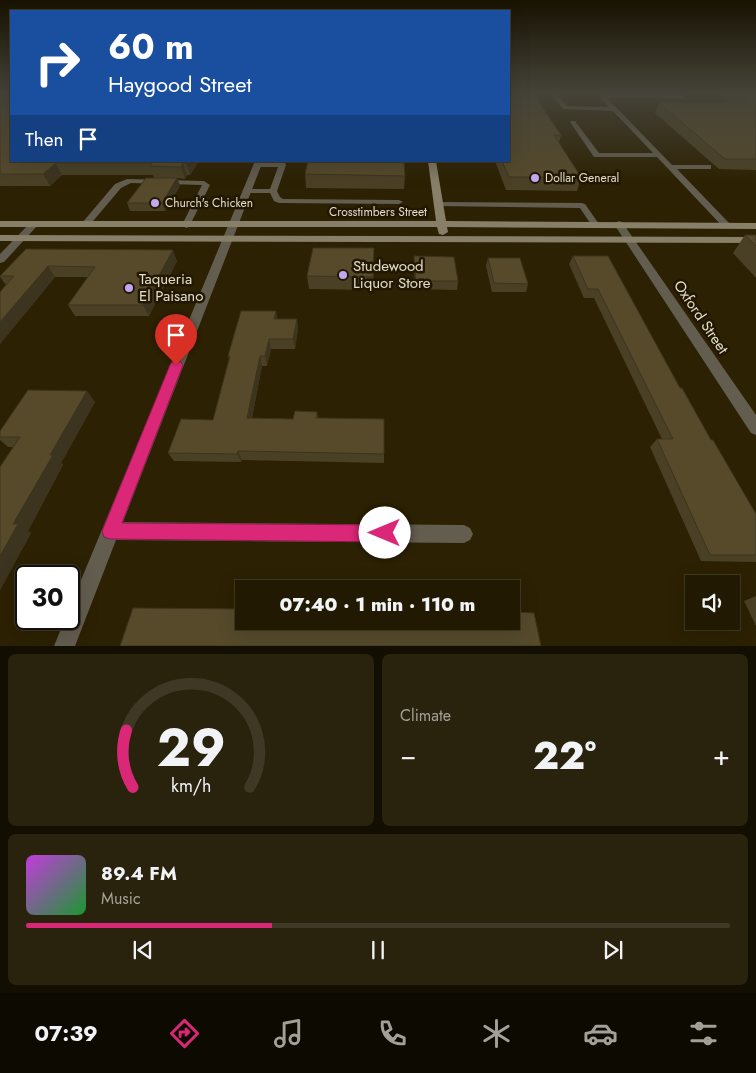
<!DOCTYPE html>
<html lang="en">
<head>
<meta charset="utf-8">
<style>
	body { margin:0; font-family:Jost,sans-serif; background:#29220c; color:#f1f3f6; height:100vh; display:flex; flex-direction:column; font-size:19px; white-space:nowrap }
	* { box-sizing:border-box; margin:0 }
	p { font-size:16px; color:#a2a099 }
	.icon { flex:none; width:28px; height:28px; fill:none; stroke:currentColor; stroke-width:2; stroke-linecap:round; stroke-linejoin:round }
	.map { position:relative; height:646px; overflow:hidden }
	.panel { display:flex; flex-direction:column; gap:8px; padding:8px; background:#120e01; flex:1 }
	.panel>* { flex:none }
	.top-card { position:absolute; left:10px; top:10px; width:500px; height:152px; border-radius:0px; box-shadow:0 5px 20px #0002,0 0 0 1px #3e3824; background:#1a4fa0; color:#fff; overflow:hidden }
	.buttons { position:absolute; left:685px; top:575px; display:grid; gap:10px }
	.buttons a { display:grid; place-items:center; width:55px; height:55px; border-radius:0px; background:#211902; box-shadow:0 5px 20px #0002,0 0 0 1px #3e3824; font-size:25px }
	.speed { position:absolute; left:15px; top:565px; display:flex; gap:10px; font-size:25px; font-weight:700; text-align:center }
	.speed>* { display:grid; place-content:center; width:65px; height:65px; border-radius:50%; background:#211902; box-shadow:0 5px 20px #0002,0 0 0 1px #3e3824; line-height:1 }
	.speed .limit { border:2px solid #111; border-radius:8px; background:#fff; color:#111 }
	.pin { position:absolute; display:grid; place-items:center; width:42px; height:42px; color:#fff; margin:-51px -21px; border-radius:50% 50% 50% 0; rotate:-45deg; box-shadow:0 0 5px #0007 }
	.pin .icon { rotate:45deg }
	.me { position:absolute; width:55px; margin:-28px; rotate:270deg; stroke-linejoin:round; filter:drop-shadow(0 0 4px #0008) }
	.turn { display:flex; align-items:center; gap:18px; height:105px; padding:0 15px; font-size:22px }
	.turn .icon { width:65px; height:65px; stroke-width:2.5 }
	.turn b { display:block; font-size:35px; line-height:42px }
	.then { display:flex; align-items:center; height:48px; padding:0 15px; background:#0003; gap:10px; font-size:19px }
	.big { font-size:38px; font-weight:800; line-height:1.1 }
	.panel .card { flex:1; display:flex; flex-direction:column; justify-content:center; gap:8px; min-width:0; padding:0 18px; border-radius:8px; background:#29220c }
	.panel .dial { align-items:center; gap:0 }
	.dial svg { height:130px; overflow:visible; fill:none; stroke:#3e3824; stroke-width:7; stroke-linecap:round; text-anchor:middle }
	.dial text { fill:#f1f3f6; stroke:none }
	.song { display:flex; align-items:center; gap:15px }
	.cover { width:60px; height:60px; border-radius:8px; background:linear-gradient(135deg,hsl(290 70% 55%),hsl(130 70% 35%)) }
	.played { height:5px; border-radius:2px; background:linear-gradient(90deg,#db2777 35%,#3e3824 35%) }
	.keys { display:flex; justify-content:space-around; direction:ltr }
	.heat { display:flex; justify-content:space-between; align-items:center; font-size:28px; direction:ltr }
	.panel .tiles { flex:1; display:grid; gap:8px; grid-template-columns:1fr 1fr }
	.card:last-child { grid-column:span 2 }
	.trip { position:absolute; left:235px; top:580px; width:285px; height:50px; border-radius:0px; background:#211902; box-shadow:0 5px 20px #0002,0 0 0 1px #3e3824; font-weight:800; line-height:50px; text-align:center }
	.tab-bar { display:flex; height:80px; justify-content:space-around; align-items:center; background:#0d0a01; color:#a2a099 }
	.tab-bar .icon { width:35px; height:35px }
	.tab-bar .active { color:#db2777 }
	.tab-bar b { font-size:22px; color:#f1f3f6 }
	.map>svg:first-child { display:block }
	.lines { fill:none; stroke-linecap:round; stroke-linejoin:round }
	.lane { fill:#635d50; fill-rule:evenodd }
	.street { fill:#635d50; fill-rule:evenodd }
	.secondary { fill:#887f69; fill-rule:evenodd }
	.wall { fill:#4a4025 }
	.shaded-wall { fill:#3c341e }
	.building { fill:#564a2b; stroke:#3c341e }
	.route { fill:#db2777; stroke:#8e194d }
	.poi-dot { fill:#c0a8f4; stroke:#221700; stroke-width:2 }
	.labels { text-anchor:middle; dominant-baseline:central; stroke-width:5; stroke-linejoin:round; paint-order:stroke }
	.far-poi-label { font-size:12px; fill:#e3dcca; stroke:#221700; text-anchor:start }
	.far-street-label { font-size:12px; fill:#e3dcca; stroke:#221700 }
	.poi-label { font-size:15px; fill:#e3dcca; stroke:#221700; text-anchor:start }
	.street-label { font-size:15px; fill:#e3dcca; stroke:#221700 }
</style>
</head>
<body>
<div class="map">
<svg width="756" height="646" viewBox="0 0 756 646">
	<rect width="100%" height="100%" fill="#2c2102"/>
	<g class="lines">
		<!-- lane -->
		<path class="lane" d="M 549,92 L 555,92 L 567,106 L 609,107 L 595,92 L 601,92 L 603,94 L 685,95 L 683,98 L 607,98 L 672,165 L 711,165 L 711,169 L 677,169 L 730,224 L 730,228 L 724,228 L 657,157 L 594,157 L 570,122 L 571,121 L 575,121 L 599,153 L 653,153 L 613,111 L 563,109 Z
			M 254,163 L 285,163 L 286,165 L 277,191 L 280,197 L 283,199 L 399,200 L 403,202 L 399,204 L 279,203 L 274,201 L 270,193 L 246,193 L 242,191 L 246,189 L 270,189 L 278,167 L 254,167 Z
			M 127,179 L 204,181 L 210,185 L 189,227 L 186,228 L 182,225 L 202,185 L 131,183 L 121,188 L 88,227 L 82,227 L 82,223 L 115,184 Z
			M 436,202 L 582,203 L 585,204 L 599,224 L 598,226 L 592,226 L 580,208 L 439,206 L 436,206 Z"/>
		<!-- street -->
		<path class="street" d="M 255,161 L 263,161 L 123,522 L 464,525 L 470,528 L 473,534 L 470,540 L 464,543 L 116,540 L 75,646 L 54,646 L 65,619 L 69,619 L 69,609 Z
			M 34,221 L 37,222 L 37,226 L 4,262 L 0,263 L 0,254 L 31,222 Z
			M 619,221 L 622,222 L 756,415 L 756,435 L 751,433 L 614,224 Z"/>
		<!-- secondary -->
		<path class="secondary" d="M 428,161 L 436,161 L 446,221 L 756,223 L 756,229 L 447,227 L 448,232 L 443,235 L 439,234 L 437,227 L 0,227 L 0,221 L 436,221 Z
			M 0,235 L 756,237 L 756,243 L 0,241 Z"/>
	</g>
	<!-- wall -->
	<path class="wall" d="M 0,92 L 11,92 L 11,161 L 199,161 L 190,175 L 187,175 L 185,179 L 177,178 L 180,186 L 165,211 L 130,211 L 127,203 L 154,178 L 153,175 L 62,175 L 50,186 L 0,186 Z
		M 509,92 L 561,135 L 559,143 L 581,177 L 577,191 L 506,190 L 495,161 L 509,161 Z
		M 715,92 L 756,92 L 756,170 L 719,169 L 655,113 L 659,103 L 732,103 Z
		M 305,174 L 405,176 L 404,189 L 306,188 Z
		M 745,235 L 756,235 L 756,278 L 733,253 Z
		M 374,248 L 373,290 L 309,289 L 307,276 Z
		M 26,249 L 177,261 L 149,316 L 75,316 L 68,305 L 88,277 L 55,277 L 0,344 L 0,292 L 6,285 L 0,277 L 0,276 Z
		M 414,256 L 458,281 L 457,290 L 415,289 L 414,265 Z
		M 573,256 L 680,388 L 756,514 L 756,562 L 701,561 L 650,447 L 657,439 L 662,439 L 594,298 L 584,298 L 569,264 Z
		M 488,258 L 528,284 L 526,292 L 492,292 L 486,266 Z
		M 278,319 L 297,319 L 298,329 L 295,349 L 271,349 L 267,366 L 262,366 L 252,418 L 293,419 L 317,412 L 318,418 L 384,419 L 384,463 L 242,460 L 241,462 L 174,461 L 168,453 L 213,420 L 229,360 L 228,356 Z
		M 95,402 L 61,463 L 63,465 L 28,531 L 31,533 L 0,590 L 0,467 L 13,447 L 8,447 L 0,440 L 0,431 Z
		M 756,596 L 756,626 L 744,601 Z"/>
	<!-- shaded-wall -->
	<path class="shaded-wall" d="M 187,161 L 199,161 L 190,175 L 186,163 Z
		M 56,163 L 62,175 L 50,186 L 43,174 Z
		M 183,163 L 187,175 L 185,179 L 181,167 Z
		M 177,178 L 180,186 L 165,211 L 162,203 Z
		M 374,248 L 374,261 L 373,290 L 373,277 Z
		M 173,250 L 177,261 L 149,316 L 143,305 Z
		M 48,266 L 55,277 L 0,344 L 0,322 Z
		M 276,311 L 278,320 L 274,319 Z
		M 297,319 L 298,329 L 295,349 L 293,339 Z
		M 269,339 L 271,349 L 267,366 L 265,356 Z
		M 260,356 L 262,366 L 250,428 L 247,418 Z
		M 87,391 L 95,402 L 61,463 L 63,465 L 28,531 L 31,533 L 0,590 L 0,556 L 13,524 L 50,455 Z
		M 238,451 L 242,460 L 241,462 L 237,454 Z"/>
	<!-- building -->
	<path class="building" d="M 0,92 L 11,92 L 11,161 L 187,161 L 186,163 L 183,163 L 181,167 L 150,166 L 152,163 L 56,163 L 43,174 L 0,174 L 0,104 L 7,104 L 7,97 L 0,97 Z
		M 509,92 L 532,92 L 561,135 L 554,135 L 581,177 L 509,177 L 502,161 L 509,161 Z
		M 733,92 L 756,92 L 756,159 L 725,159 L 659,103 L 751,103 Z
		M 308,161 L 404,161 L 405,176 L 305,174 Z
		M 146,178 L 177,178 L 162,203 L 127,203 Z
		M 745,235 L 756,235 L 756,246 Z
		M 313,248 L 374,248 L 373,277 L 307,276 Z
		M 26,249 L 173,250 L 143,305 L 68,305 L 95,267 L 48,266 L 0,322 L 0,292 L 14,276 L 0,276 Z
		M 414,256 L 454,257 L 458,281 L 416,281 Z
		M 573,256 L 608,256 L 680,388 L 682,388 L 711,440 L 713,440 L 756,514 L 756,555 L 710,555 L 657,439 L 673,439 L 598,289 L 588,289 Z
		M 488,258 L 520,258 L 528,284 L 494,283 Z
		M 241,311 L 276,311 L 274,319 L 297,319 L 293,339 L 269,339 L 265,356 L 260,356 L 247,418 L 293,419 L 295,411 L 317,412 L 316,418 L 384,419 L 384,454 L 238,451 L 237,454 L 168,453 L 181,419 L 213,420 L 230,356 L 228,356 Z
		M 28,390 L 87,391 L 50,455 L 53,455 L 13,524 L 18,524 L 0,556 L 0,467 L 20,437 L 0,437 L 0,431 Z
		M 133,608 L 244,609 L 244,621 L 511,621 L 511,612 L 534,613 L 541,646 L 120,646 Z"/>
	<!-- sky -->
	<linearGradient id="sky" x2="0" y2="1"><stop stop-color="#181201"/><stop offset="0.51" stop-color="#454339"/><stop offset="1" stop-color="#454339" stop-opacity="0"/></linearGradient>
	<rect width="756" height="182" fill="url(#sky)"/>
	<!-- route -->
	<path class="route" d="M 176,360 L 181,362 L 183,365 L 122,523 L 385,525 L 391,527 L 394,533 L 391,539 L 385,542 L 110,539 L 104,537 L 102,531 L 170,365 L 172,362 Z"/>
	<!-- markers -->
	<g class="poi-dot">
		<circle cx="535" cy="178" r="5"/>
		<circle cx="155" cy="203" r="5"/>
		<circle cx="343" cy="275" r="5"/>
		<circle cx="129" cy="288" r="5"/>
	</g>
	<g class="labels">
		<!-- far-poi labels -->
		<g class="far-poi-label">
			<text x="545" y="178">Dollar General</text>
			<text x="165" y="203">Church's Chicken</text>
		</g>
		<!-- far-street labels -->
		<g class="far-street-label">
			<text x="378" y="212">Crosstimbers Street</text>
		</g>
		<!-- poi labels -->
		<g class="poi-label">
			<text x="353" y="266">Studewood<tspan x="353" dy="17">Liquor Store</tspan></text>
			<text x="139" y="279">Taqueria<tspan x="139" dy="17">El Paisano</tspan></text>
		</g>
		<!-- street labels -->
		<g class="street-label">
			<text transform="translate(701 317) rotate(56)">Oxford Street</text>
		</g>
	</g>
</svg>
<div class="buttons">
<a><svg class="icon" aria-label="sound" viewBox="0 0 24 24"><path d="M4 9h4l5-4v14l-5-4H4zM17 9q2 3 0 6"/></svg></a>
</div>
<div class="speed"><div class="limit">30</div></div>
<div class="pin" style="left:176px;top:365px;background:#d93025"><svg class="icon" aria-label="arrive" viewBox="0 0 24 24"><path d="M6 21V4h12l-3 4 3 4H6"/></svg></div>
<svg class="me" style="left:385px;top:533px" viewBox="-20 -20 40 40"><circle r="19" fill="#fff"/><path d="M0-13L10 11 0 6-10 11z" fill="#db2777"/></svg>
<div class="trip">07:40 · 1 min · 110 m</div>
<div class="top-card">
<div class="turn"><svg class="icon" aria-label="right" viewBox="0 0 24 24"><path d="M7 20v-9h11M14 6l5 5-5 5"/></svg><div><b>60 m</b>Haygood Street</div></div>
<div class="then">Then<svg class="icon" aria-label="arrive" viewBox="0 0 24 24"><path d="M6 21V4h12l-3 4 3 4H6"/></svg></div>
</div>
</div>
<section class="panel">
<div class="tiles">
<div class="card dial"><svg viewBox="0 0 100 80">
<path d="M14 69A42 42 0 1 1 86 69"/>
<path d="M14 69A42 42 0 0 1 10 34" stroke="#db2777"/>
<text x="50" y="56" font-size="32" font-weight="700">29</text>
<text x="50" y="72" font-size="11">km/h</text>
</svg></div>
<div class="card"><p>Climate</p>
<div class="heat"><a>−</a><b class="big">22°</b><a>+</a></div>
</div>
<div class="card">
<div class="song"><i class="cover"></i><div><b>89.4 FM</b><p>Music</p></div></div>
<div class="played"></div>
<div class="keys"><svg class="icon" aria-label="previous" viewBox="0 0 24 24"><path d="M18 5L8 12l10 7zM5 5v14"/></svg><svg class="icon" aria-label="pause" viewBox="0 0 24 24"><path d="M8 5v14M16 5v14"/></svg><svg class="icon" aria-label="next" viewBox="0 0 24 24"><path d="M6 5l10 7-10 7zM19 5v14"/></svg></div>
</div>
</div>
</section>
<nav class="tab-bar">
<b>07:39</b>
<svg class="icon active" aria-label="directions" viewBox="0 0 24 24"><path d="M12 3l9 9-9 9-9-9zM9 14v-3h6M13 9l2 2-2 2"/></svg>
<svg class="icon" aria-label="music" viewBox="0 0 24 24"><path d="M9 18V5l10-2v13"/><circle cx="6" cy="18" r="3"/><circle cx="16" cy="16" r="3"/></svg>
<svg class="icon" aria-label="phone" viewBox="0 0 24 24"><path d="M5 4h4l2 5-3 2q2 4 5 5l2-3 5 2v4C11 20 4 13 5 4z"/></svg>
<svg class="icon" aria-label="climate" viewBox="0 0 24 24"><path d="M12 3v18M4 7l16 10M4 17L20 7"/></svg>
<svg class="icon" aria-label="car" viewBox="0 0 24 24"><path d="M5 17H2v-5l4-1 3-4h7l3 4 3 1v5h-3M9 17h6M6 11h13"/><circle cx="7" cy="17" r="2"/><circle cx="17" cy="17" r="2"/></svg>
<svg class="icon" aria-label="filters" viewBox="0 0 24 24"><path d="M4 7h16M4 17h16"/><circle cx="9" cy="7" r="2"/><circle cx="15" cy="17" r="2"/></svg>
</nav>
</body>
</html>
